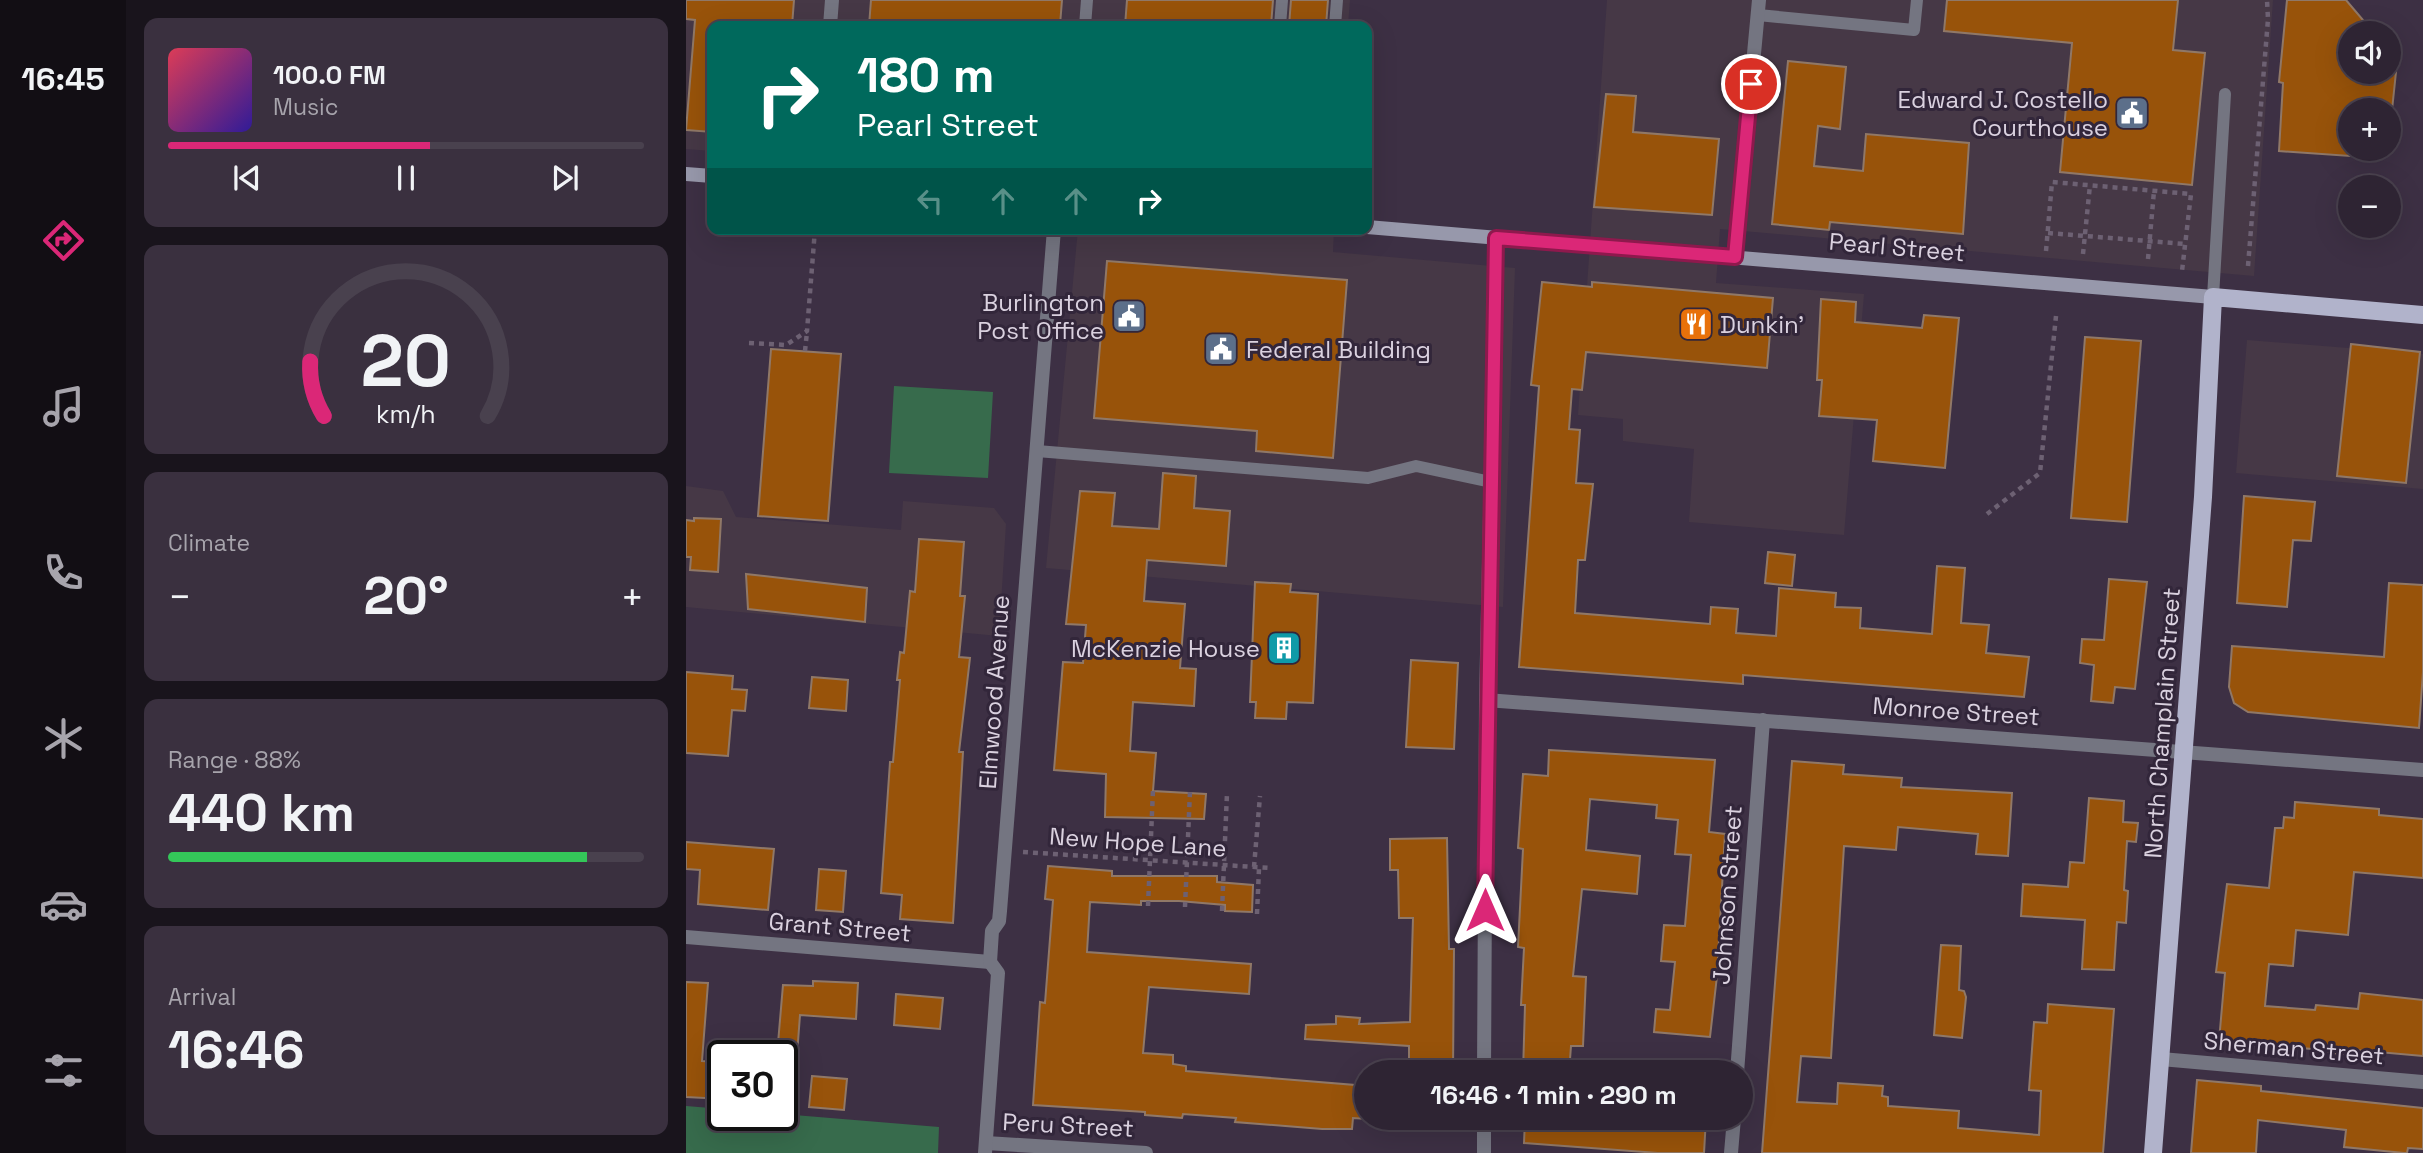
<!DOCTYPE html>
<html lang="en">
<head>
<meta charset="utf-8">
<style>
	body { margin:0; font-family:"Space Grotesk",sans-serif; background:#3a303f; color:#f1f3f6; height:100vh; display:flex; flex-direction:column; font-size:26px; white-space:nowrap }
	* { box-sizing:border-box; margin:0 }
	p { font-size:23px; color:#a7a4ac }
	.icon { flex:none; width:38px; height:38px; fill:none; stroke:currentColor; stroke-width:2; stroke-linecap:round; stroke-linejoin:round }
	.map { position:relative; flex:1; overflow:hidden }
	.details { display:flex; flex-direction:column; gap:18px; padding:18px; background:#19141c; width:560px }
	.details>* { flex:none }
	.hud { position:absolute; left:21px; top:21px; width:665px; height:214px; border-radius:14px; box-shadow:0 7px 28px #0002,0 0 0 2px #49414e; background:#00695c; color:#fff; overflow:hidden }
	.fabs { position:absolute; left:1652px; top:21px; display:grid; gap:14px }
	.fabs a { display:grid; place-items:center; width:63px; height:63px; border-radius:50%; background:#2e2433; box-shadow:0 7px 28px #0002,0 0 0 2px #49414e; font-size:35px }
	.speed { position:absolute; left:21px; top:1040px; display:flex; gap:14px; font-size:35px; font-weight:700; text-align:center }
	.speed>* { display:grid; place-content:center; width:91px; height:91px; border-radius:50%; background:#2e2433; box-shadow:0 7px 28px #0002,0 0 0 2px #49414e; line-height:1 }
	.speed .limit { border:4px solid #111; border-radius:10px; background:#fff; color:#111 }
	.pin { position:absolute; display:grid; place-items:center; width:60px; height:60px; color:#fff; margin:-30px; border:4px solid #fff; border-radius:50%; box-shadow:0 2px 7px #0007 }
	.me { position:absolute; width:77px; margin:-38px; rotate:0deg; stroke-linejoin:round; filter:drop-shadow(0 0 5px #0008) }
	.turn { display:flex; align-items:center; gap:24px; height:147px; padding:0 35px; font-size:32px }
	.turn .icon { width:91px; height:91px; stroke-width:2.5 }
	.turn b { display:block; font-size:49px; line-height:60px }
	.lanes { display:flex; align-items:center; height:66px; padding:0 35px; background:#0003; justify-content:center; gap:35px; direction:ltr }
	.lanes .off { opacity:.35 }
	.big { font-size:52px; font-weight:800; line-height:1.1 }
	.details .tile { flex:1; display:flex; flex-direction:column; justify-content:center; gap:10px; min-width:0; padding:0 24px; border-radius:14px; background:#3a303f }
	.details .dial { align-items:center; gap:0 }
	.dial svg { height:182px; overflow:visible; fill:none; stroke:#49414e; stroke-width:7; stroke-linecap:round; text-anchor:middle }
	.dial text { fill:#f1f3f6; stroke:none }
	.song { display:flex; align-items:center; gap:21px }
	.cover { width:84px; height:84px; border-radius:10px; background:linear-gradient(135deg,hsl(350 70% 55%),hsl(250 70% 35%)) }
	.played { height:7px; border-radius:4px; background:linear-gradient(90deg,#db2777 55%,#49414e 55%) }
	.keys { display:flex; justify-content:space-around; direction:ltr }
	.heat { display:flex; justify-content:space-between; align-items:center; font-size:38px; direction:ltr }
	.charge { height:10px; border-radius:5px; background:linear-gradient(90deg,#34c759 88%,#49414e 0) }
	.trip { position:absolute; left:668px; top:1060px; width:399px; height:70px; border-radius:35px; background:#2e2433; box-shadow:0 7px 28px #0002,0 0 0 2px #49414e; font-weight:800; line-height:70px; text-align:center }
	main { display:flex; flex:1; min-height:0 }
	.dock { display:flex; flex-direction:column; width:126px; justify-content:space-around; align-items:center; background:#120e14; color:#a7a4ac }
	.dock .icon { width:49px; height:49px }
	.dock .on { color:#db2777 }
	.dock b { font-size:32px; color:#f1f3f6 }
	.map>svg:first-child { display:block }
	.commercial { fill:#463846 }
	.green { fill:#376b4c }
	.building { fill:#98530a; stroke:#907867; stroke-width:2 }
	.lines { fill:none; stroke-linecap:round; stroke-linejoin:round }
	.path { stroke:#6d6173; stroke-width:4.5; stroke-dasharray:5 5; stroke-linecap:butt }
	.service { stroke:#747581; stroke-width:12 }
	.pedestrian { stroke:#747581; stroke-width:14 }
	.minor { stroke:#747581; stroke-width:14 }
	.tertiary { stroke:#747581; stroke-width:14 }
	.secondary { stroke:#9798ab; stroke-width:14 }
	.primary { stroke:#b1b3cb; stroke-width:18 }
	.route-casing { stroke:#8e194d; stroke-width:18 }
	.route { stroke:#db2777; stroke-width:12 }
	.labels { text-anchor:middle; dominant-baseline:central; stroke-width:6; stroke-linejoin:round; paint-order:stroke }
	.poi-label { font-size:24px; fill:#dad1df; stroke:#32263a; text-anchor:end }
	.street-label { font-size:24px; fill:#dad1df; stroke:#32263a }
</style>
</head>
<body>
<main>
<nav class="dock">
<b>16:45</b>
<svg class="icon on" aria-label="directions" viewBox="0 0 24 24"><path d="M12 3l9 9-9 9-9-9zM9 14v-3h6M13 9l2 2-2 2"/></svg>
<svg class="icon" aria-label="music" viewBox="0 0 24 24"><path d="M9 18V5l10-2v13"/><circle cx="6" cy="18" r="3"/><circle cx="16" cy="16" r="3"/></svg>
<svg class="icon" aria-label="phone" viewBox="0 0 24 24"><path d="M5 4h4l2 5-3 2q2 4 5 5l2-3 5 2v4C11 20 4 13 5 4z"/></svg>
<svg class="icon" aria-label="climate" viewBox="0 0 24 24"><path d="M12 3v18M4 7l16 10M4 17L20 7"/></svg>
<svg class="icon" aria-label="car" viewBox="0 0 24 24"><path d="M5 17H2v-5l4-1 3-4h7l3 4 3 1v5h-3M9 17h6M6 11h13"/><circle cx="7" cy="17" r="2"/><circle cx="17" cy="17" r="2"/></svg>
<svg class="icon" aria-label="filters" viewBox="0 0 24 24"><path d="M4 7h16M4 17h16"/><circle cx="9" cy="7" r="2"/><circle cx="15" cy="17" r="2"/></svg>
</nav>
<section class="details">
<div class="tile">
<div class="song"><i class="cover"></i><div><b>100.0 FM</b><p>Music</p></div></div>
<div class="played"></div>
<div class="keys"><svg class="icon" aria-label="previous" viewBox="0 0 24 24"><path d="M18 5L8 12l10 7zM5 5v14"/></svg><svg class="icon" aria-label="pause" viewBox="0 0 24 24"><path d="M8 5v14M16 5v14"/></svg><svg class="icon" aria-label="next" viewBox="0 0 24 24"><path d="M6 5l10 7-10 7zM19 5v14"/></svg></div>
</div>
<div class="tile dial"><svg viewBox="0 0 100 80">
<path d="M14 69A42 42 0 1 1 86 69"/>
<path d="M14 69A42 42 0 0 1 8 45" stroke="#db2777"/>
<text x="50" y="56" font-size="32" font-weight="700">20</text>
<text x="50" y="72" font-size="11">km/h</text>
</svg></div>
<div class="tile"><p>Climate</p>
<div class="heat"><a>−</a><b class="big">20°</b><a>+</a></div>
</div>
<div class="tile"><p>Range · 88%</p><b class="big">440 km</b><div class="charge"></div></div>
<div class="tile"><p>Arrival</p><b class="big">16:46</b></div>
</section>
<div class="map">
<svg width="1737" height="1153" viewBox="0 0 1737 1153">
	<rect width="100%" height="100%" fill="#3d3044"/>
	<!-- commercial -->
	<path class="commercial" d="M 0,0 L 664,0 L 662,26 L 26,26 L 26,151 L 0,149 Z
		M 921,0 L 1587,0 L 1568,276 L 1034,229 L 1030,283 L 1178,294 L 1158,535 L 1003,522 L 1008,449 L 937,441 L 937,419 L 892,415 Z
		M 392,229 L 648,229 L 647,252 L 829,268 L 817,607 L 360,568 Z
		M 1561,340 L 1737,354 L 1737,489 L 1550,473 Z
		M 0,486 L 37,491 L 50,517 L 215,530 L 217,501 L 308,508 L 320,524 L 313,636 L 0,607 Z"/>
	<!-- green -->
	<path class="green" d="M 208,386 L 307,392 L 302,478 L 203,473 Z
		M 0,1106 L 37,1109 L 37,1115 L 96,1114 L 253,1127 L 252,1153 L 0,1153 Z"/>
	<!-- building -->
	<path class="building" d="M 0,0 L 108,0 L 106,26 L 26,26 L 26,132 L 0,130 L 9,20 L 0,19 Z
		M 185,0 L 376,0 L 374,25 L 315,20 L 314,26 L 183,26 Z
		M 441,0 L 587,0 L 585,26 L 439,26 Z
		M 605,0 L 642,0 L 640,26 L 603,26 Z
		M 1261,0 L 1492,0 L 1487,50 L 1519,53 L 1506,185 L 1374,172 L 1386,43 L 1258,31 Z
		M 1601,0 L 1660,0 L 1688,33 L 1664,33 L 1664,72 L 1710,72 L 1706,110 L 1664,110 L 1664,156 L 1593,151 L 1597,83 L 1593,82 Z
		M 1102,61 L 1160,67 L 1154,129 L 1132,126 L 1128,166 L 1177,171 L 1180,134 L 1283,143 L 1277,234 L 1144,222 L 1143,230 L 1086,224 Z
		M 920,94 L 950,96 L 947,132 L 1033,139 L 1026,215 L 908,207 Z
		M 421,261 L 661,280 L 647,458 L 570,451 L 571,431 L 408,418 Z
		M 856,282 L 906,287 L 906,282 L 1087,298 L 1081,368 L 900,352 L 896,390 L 886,389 L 883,429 L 894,430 L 890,483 L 907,484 L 899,560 L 892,560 L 889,613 L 1024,624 L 1025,607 L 1052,609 L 1050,633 L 1090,636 L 1093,588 L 1150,593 L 1149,607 L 1175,608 L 1174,628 L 1246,634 L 1251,566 L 1279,568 L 1275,623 L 1303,625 L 1300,653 L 1343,657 L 1338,697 L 1057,675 L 1057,684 L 833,667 L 853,386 L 845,385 Z
		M 1135,299 L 1170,302 L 1169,322 L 1236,328 L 1238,315 L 1273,318 L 1259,468 L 1187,461 L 1191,420 L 1133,416 L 1136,380 L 1131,380 Z
		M 1399,337 L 1455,341 L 1441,522 L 1385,518 Z
		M 1665,344 L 1734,352 L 1720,483 L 1651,476 Z
		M 85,349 L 155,354 L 142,521 L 72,516 Z
		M 477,473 L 510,476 L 508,508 L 544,511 L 540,566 L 461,560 L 458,601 L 499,604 L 494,668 L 510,669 L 508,706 L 447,702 L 444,751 L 470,753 L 467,791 L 520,794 L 518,819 L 419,817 L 420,774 L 368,770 L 377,662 L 397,663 L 400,625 L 380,624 L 394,491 L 429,493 L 426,526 L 473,529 Z
		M 1558,496 L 1629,502 L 1625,541 L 1607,540 L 1601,607 L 1551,603 Z
		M 8,518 L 35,519 L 32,572 L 4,570 L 5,557 L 0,557 L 0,520 L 8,521 Z
		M 233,539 L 278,542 L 274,596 L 279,596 L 273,657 L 284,658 L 273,752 L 277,752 L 267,923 L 214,919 L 216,895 L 195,893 L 204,762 L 207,762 L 214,680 L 211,680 L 214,652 L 218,653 L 224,591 L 229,592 Z
		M 1082,552 L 1109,555 L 1106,586 L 1079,583 Z
		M 60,574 L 181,588 L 179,622 L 62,609 Z
		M 1423,579 L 1461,582 L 1449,689 L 1429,687 L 1427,703 L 1405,701 L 1408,665 L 1394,663 L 1396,639 L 1418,640 Z
		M 569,582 L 605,584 L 604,592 L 632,594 L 627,703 L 601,702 L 600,719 L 569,718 L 570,702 L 564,702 Z
		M 1703,583 L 1737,585 L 1737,672 L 1733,728 L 1562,712 L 1548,703 L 1543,687 L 1546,646 L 1698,657 Z
		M 725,660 L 772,663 L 768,749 L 720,747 Z
		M 0,672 L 47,676 L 46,689 L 61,690 L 59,711 L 46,710 L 42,756 L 0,753 Z
		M 126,677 L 162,680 L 160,711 L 123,708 Z
		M 863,750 L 1029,760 L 1023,832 L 1039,834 L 1031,976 L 1024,1037 L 968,1032 L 970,1009 L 984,1010 L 989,962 L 975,961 L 978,925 L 999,926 L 1005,855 L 989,854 L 992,820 L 970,818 L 971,805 L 904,799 L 900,850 L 954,856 L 951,894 L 896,889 L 887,976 L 900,977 L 897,1046 L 885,1046 L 883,1073 L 837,1073 L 839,1005 L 835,1005 L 838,948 L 832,947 L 837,849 L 832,848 L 837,774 L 862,776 Z
		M 1106,761 L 1158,765 L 1157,774 L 1216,778 L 1215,787 L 1326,793 L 1322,856 L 1290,854 L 1292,834 L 1212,827 L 1210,850 L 1158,846 L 1145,1058 L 1115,1056 L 1111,1102 L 1151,1104 L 1152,1083 L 1197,1086 L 1196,1096 L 1202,1097 L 1202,1106 L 1273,1111 L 1272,1128 L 1353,1135 L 1355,1091 L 1343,1090 L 1348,1022 L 1361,1023 L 1362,1004 L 1428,1009 L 1417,1153 L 1076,1153 Z
		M 1403,798 L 1438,801 L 1437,822 L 1452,823 L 1450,842 L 1441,841 L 1438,890 L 1442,891 L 1440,923 L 1431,922 L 1428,970 L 1396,969 L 1399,920 L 1335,916 L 1337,884 L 1382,887 L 1384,862 L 1398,863 Z
		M 1609,802 L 1693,809 L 1693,815 L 1737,819 L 1737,878 L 1668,872 L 1662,935 L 1610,930 L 1607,966 L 1583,964 L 1579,1006 L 1629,1010 L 1630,1005 L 1672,1009 L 1674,993 L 1737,1000 L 1737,1056 L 1659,1049 L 1659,1054 L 1626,1052 L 1626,1049 L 1533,1041 L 1539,973 L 1530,972 L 1541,884 L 1583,888 L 1589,828 L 1597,828 L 1598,817 L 1608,818 Z
		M 761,838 L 763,949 L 768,949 L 767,1073 L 723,1073 L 723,1046 L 619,1039 L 620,1025 L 650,1024 L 650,1016 L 674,1018 L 673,1024 L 724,1022 L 727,918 L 713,918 L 712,870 L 704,870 L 704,839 Z
		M 0,842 L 88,849 L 82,910 L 12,904 L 14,870 L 0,869 Z
		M 362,866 L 426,871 L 426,876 L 531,876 L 531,882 L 567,885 L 566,912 L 539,911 L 539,905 L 493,901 L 455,901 L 455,905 L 404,902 L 401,952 L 565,964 L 563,994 L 463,987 L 457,1053 L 487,1055 L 487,1064 L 500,1066 L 500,1071 L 669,1085 L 668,1096 L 681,1096 L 681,1119 L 667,1118 L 666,1129 L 636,1129 L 549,1122 L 550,1118 L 497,1114 L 496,1118 L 459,1115 L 459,1112 L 347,1105 L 354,1002 L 359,1003 L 367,900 L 359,899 Z
		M 133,869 L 160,871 L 157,912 L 130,910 Z
		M 1255,945 L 1275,946 L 1273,990 L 1278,991 L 1280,997 L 1276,1038 L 1248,1035 Z
		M 127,981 L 172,983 L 170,1019 L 114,1015 L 111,1055 L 91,1055 L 97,985 L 127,986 Z
		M 0,982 L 22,983 L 16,1061 L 37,1062 L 37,1099 L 0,1097 Z
		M 210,994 L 257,998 L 254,1029 L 208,1025 Z
		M 126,1076 L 161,1079 L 158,1110 L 123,1107 Z
		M 1511,1080 L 1575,1086 L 1575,1091 L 1737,1108 L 1737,1149 L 1722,1148 L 1721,1153 L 1718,1153 L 1658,1147 L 1660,1130 L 1572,1120 L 1570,1153 L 1505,1153 Z
		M 908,1118 L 1020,1118 L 1018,1153 L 972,1153 L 838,1143 L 839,1119 L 908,1123 Z"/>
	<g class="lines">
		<!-- path -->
		<path class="path" d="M 1362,233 L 1499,244
			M 1360,251 L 1366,182 L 1505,194 L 1496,271
			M 1397,254 L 1404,185
			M 1462,259 L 1468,191
			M 1562,266 L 1582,19 L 1581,0
			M 63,343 L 100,345 L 121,331 L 129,229
			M 119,351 L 121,332
			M 1301,514 L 1354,473 L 1370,316
			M 337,852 L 584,868
			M 568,867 L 574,796
			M 462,906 L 467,790
			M 499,907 L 504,791
			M 536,911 L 541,793
			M 571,914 L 573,868"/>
		<!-- service -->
		<path class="service" d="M 1072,15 L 1228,30 L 1231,0
			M 399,26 L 401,0
			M 594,26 L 596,0
			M 649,26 L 651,0
			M 1527,297 L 1539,94
			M 351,451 L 682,478 L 730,466 L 805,482"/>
		<!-- pedestrian -->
		<path class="pedestrian" d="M 144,26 L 146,0"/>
		<!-- minor -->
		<path class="minor" d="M 1049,257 L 1073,0
			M 800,700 L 1737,770
			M 0,937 L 304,962
			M 1475,1059 L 1737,1082
			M 798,1073 L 800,700 L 810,238
			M 1051,1073 L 1077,720
			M 300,1143 L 460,1153
			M 798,1153 L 798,1118
			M 1045,1153 L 1048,1118"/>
		<!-- tertiary -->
		<path class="tertiary" d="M 299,1153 L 312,973 L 304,962 L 306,931 L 313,921 L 314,911 L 368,229"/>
		<!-- secondary -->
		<path class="secondary" d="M 0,174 L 26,176
			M 681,227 L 1527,297"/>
		<!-- primary -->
		<path class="primary" d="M 1467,1153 L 1517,497 L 1527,297 L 1737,315"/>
	</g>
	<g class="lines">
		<!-- route casing -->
		<g class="route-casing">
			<path id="route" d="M 799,910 L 810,238 L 1049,257 L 1065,84"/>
		</g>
		<!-- route -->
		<use href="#route" class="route"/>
	</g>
	<!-- icons -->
	<defs>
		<g id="civic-square" transform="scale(1.75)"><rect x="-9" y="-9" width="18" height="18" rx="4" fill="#5c6f8a" stroke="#32263a"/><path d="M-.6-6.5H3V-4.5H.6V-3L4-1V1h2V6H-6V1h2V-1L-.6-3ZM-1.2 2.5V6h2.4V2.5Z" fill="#fff"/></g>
		<g id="restaurant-square" transform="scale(1.75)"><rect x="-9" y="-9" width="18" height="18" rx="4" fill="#e8710a" stroke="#32263a"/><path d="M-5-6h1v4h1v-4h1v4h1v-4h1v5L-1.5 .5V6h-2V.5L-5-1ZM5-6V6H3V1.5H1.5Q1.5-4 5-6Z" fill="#fff"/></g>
		<g id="building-square" transform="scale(1.75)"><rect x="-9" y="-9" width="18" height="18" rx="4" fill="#0f9aa8" stroke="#32263a"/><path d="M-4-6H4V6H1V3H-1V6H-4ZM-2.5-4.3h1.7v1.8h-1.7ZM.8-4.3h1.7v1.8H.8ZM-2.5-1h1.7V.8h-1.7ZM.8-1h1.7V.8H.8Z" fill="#fff"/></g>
	</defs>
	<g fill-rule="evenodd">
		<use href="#civic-square" x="1446" y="113"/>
		<use href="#civic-square" x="443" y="316"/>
		<use href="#restaurant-square" x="1010" y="324"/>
		<use href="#civic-square" x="535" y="349"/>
		<use href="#building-square" x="598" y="648"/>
	</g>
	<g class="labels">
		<!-- poi labels -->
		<g class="poi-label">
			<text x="1422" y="99">Edward J. Costello<tspan x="1422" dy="28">Courthouse</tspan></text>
			<text x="418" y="302">Burlington<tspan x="418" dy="28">Post Office</tspan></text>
			<text x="1034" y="324" text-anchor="start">Dunkin'</text>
			<text x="560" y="349" text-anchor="start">Federal Building</text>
			<text x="574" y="648">McKenzie House</text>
		</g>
		<!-- street labels -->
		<g class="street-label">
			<text transform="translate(1211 247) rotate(5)">Pearl Street</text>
			<text transform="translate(308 692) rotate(-86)">Elmwood Avenue</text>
			<text transform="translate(1270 711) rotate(4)">Monroe Street</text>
			<text transform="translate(1476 723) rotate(-86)">North Champlain Street</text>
			<text transform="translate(452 842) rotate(4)">New Hope Lane</text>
			<text transform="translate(1041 895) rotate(-86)">Johnson Street</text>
			<text transform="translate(154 927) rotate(5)">Grant Street</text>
			<text transform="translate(1608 1048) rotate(5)">Sherman Street</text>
			<text transform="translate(382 1125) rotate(3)">Peru Street</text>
		</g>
	</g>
</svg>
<div class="fabs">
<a><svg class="icon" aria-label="sound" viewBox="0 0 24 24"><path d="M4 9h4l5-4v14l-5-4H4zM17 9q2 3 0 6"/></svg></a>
<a>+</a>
<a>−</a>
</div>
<div class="speed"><div class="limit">30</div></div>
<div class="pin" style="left:1065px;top:84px;background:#d93025"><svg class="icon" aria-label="arrive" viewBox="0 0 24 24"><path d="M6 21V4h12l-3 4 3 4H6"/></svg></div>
<svg class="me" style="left:799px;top:910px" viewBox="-20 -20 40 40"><path d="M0-17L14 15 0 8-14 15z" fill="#db2777" stroke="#fff" stroke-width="4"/></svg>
<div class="trip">16:46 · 1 min · 290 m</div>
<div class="hud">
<div class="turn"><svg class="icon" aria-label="right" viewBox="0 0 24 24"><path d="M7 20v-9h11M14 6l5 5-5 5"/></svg><div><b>180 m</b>Pearl Street</div></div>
<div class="lanes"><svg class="icon off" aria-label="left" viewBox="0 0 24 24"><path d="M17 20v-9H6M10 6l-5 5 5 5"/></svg><svg class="icon off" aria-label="ahead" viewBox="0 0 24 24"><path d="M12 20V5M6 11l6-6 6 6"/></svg><svg class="icon off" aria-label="ahead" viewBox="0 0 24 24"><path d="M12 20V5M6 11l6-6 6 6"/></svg><svg class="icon" aria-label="right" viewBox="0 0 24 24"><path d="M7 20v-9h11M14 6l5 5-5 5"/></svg></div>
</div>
</div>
</main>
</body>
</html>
